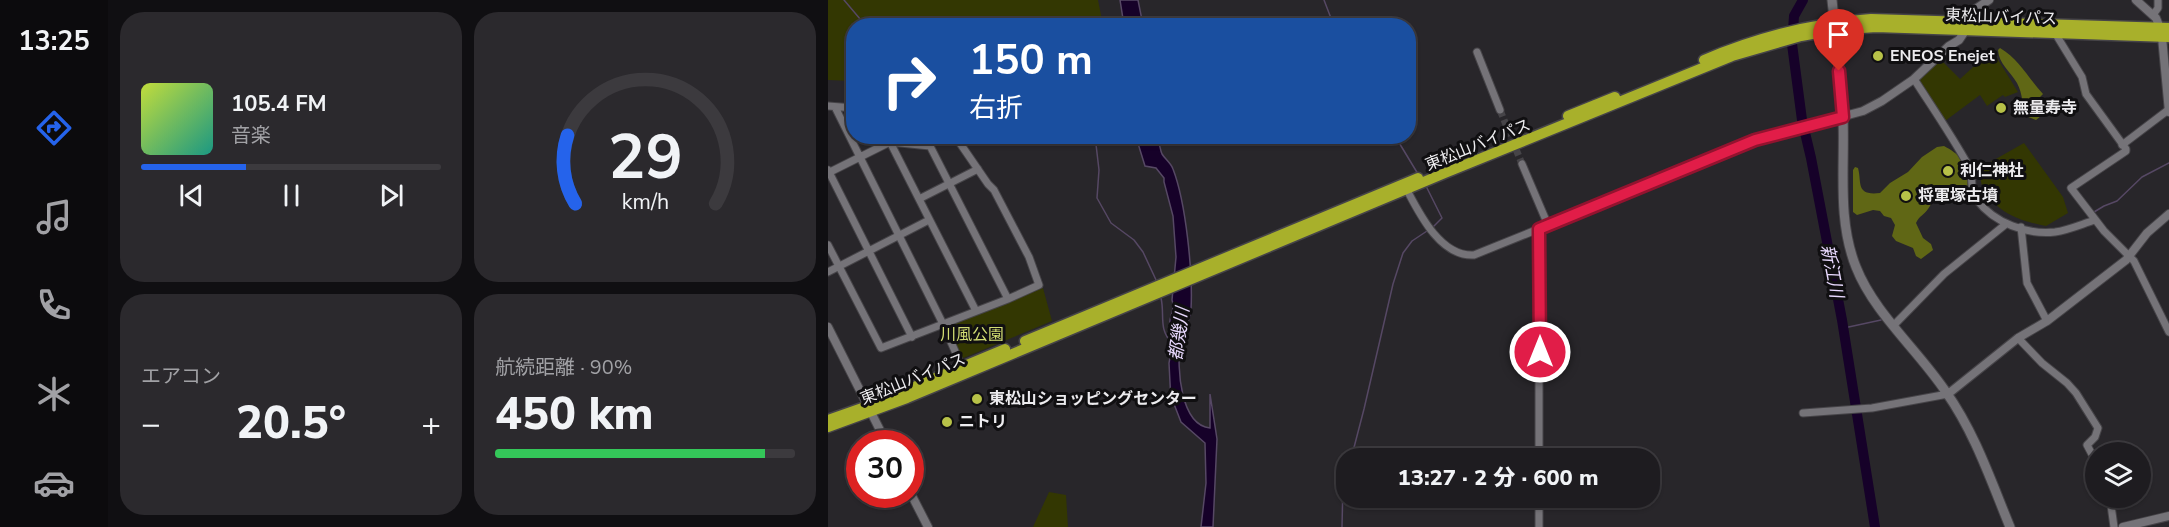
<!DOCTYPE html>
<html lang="ja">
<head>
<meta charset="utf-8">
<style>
	body { margin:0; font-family:"Nunito Sans","Noto Sans JP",sans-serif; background:#2b292d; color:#f1f3f6; height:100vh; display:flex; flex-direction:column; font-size:22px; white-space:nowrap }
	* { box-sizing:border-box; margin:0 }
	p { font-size:20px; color:#a1a1a5 }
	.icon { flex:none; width:33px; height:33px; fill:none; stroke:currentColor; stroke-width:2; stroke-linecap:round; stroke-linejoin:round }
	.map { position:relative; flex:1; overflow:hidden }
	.sheet { display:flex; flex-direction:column; gap:12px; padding:12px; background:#100f12; width:720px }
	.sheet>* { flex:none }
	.top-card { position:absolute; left:18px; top:18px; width:570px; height:126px; border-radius:24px; box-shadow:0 2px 4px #0004,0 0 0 2px #3c3a3e; background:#1a4fa0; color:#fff; overflow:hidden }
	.tools { position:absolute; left:1257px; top:442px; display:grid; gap:12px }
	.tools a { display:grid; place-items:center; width:66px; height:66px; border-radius:50%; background:#1e1c20; box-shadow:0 2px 4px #0004,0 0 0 2px #3c3a3e; font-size:30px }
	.speed { position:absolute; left:18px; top:430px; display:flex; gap:12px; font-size:30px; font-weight:700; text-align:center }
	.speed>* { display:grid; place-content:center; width:78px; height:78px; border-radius:50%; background:#1e1c20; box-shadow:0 2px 4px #0004,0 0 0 2px #3c3a3e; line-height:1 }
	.speed .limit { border:9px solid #d22; background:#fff; color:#111 }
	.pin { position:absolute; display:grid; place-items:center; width:51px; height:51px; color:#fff; margin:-62px -26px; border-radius:50% 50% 50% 0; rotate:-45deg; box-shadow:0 0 6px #0007 }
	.pin .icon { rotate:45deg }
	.me { position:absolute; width:66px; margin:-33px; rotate:0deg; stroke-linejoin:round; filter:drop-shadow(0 0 4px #0008) }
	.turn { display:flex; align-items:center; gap:21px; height:126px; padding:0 24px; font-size:27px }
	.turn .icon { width:78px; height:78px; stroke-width:2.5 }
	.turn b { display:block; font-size:42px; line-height:51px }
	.big { font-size:45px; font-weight:800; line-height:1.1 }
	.sheet .widget { flex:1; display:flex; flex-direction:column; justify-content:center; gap:9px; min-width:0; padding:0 21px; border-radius:24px; background:#2b292d }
	.sheet .dial { align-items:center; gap:0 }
	.dial svg { height:156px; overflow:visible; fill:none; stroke:#3c3a3e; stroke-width:7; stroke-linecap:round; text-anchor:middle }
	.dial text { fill:#f1f3f6; stroke:none }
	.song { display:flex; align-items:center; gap:18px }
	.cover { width:72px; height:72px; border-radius:9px; background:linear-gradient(135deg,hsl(70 70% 55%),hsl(170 70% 35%)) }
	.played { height:6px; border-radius:3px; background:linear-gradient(90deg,#2563eb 35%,#3c3a3e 35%) }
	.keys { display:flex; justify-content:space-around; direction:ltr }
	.heat { display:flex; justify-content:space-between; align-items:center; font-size:33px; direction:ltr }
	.charge { height:9px; border-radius:4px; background:linear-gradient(90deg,#34c759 90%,#3c3a3e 0) }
	.sheet .tiles { flex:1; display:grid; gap:12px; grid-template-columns:repeat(2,1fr) }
	.trip { position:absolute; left:508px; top:448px; width:324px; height:60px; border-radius:24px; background:#1e1c20; box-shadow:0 2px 4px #0004,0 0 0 2px #3c3a3e; font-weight:800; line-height:60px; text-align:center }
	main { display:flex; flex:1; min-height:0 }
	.menu { display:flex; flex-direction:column; width:108px; justify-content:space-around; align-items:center; background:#0c0b0d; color:#a1a1a5 }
	.menu .icon { width:42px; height:42px }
	.menu .on { color:#2563eb }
	.menu b { font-size:27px; color:#f1f3f6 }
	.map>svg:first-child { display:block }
	.green { fill:#333702 }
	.forest { fill:#606715 }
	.water { fill:#160129; stroke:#564864; stroke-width:1.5 }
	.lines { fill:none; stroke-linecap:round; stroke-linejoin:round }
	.stream { stroke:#564864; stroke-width:1.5 }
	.river { stroke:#160129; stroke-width:10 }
	.minor-tunnel { stroke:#464448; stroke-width:7; stroke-dasharray:7 3.5; stroke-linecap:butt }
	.minor-casing { stroke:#464448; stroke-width:9 }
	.tertiary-casing { stroke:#464448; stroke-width:10 }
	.secondary-casing { stroke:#464448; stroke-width:11 }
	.trunk-casing { stroke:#464448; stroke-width:13 }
	.minor { stroke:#757378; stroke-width:7 }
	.tertiary { stroke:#757378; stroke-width:8 }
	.secondary { stroke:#757378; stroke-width:9 }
	.trunk { stroke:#a8b02b; stroke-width:10 }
	.route-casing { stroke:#92132f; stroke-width:15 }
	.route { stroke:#e11d48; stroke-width:10 }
	.poi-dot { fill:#b7c148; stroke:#100f11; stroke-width:2 }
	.labels { text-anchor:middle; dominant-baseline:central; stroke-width:6; stroke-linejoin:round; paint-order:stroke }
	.street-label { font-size:16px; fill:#edecef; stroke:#100f11 }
	.poi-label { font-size:16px; font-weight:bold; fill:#edecef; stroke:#100f11; text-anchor:start }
	.park-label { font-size:16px; fill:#d2dd73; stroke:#100f11 }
	.water-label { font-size:18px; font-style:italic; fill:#e7d8fd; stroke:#100f11 }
</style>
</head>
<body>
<main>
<nav class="menu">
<b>13:25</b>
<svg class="icon on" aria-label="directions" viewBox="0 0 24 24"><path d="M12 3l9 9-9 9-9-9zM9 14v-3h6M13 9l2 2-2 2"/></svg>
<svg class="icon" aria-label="music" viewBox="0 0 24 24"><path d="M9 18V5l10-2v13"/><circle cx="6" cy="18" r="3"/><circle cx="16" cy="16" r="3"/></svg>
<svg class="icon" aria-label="phone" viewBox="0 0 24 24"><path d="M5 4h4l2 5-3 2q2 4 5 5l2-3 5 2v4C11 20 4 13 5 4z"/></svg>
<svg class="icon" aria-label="climate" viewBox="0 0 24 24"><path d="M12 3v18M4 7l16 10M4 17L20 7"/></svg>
<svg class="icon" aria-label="car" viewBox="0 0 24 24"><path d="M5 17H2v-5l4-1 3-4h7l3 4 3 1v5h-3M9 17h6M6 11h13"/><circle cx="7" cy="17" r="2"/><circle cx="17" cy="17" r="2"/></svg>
</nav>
<section class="sheet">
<div class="tiles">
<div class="widget">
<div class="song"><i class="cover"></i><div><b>105.4 FM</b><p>音楽</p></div></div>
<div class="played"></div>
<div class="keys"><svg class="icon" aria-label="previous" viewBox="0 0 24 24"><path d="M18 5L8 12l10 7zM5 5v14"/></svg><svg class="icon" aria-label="pause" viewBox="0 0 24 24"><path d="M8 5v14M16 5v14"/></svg><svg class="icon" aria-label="next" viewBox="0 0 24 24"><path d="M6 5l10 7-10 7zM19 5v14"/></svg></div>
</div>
<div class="widget dial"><svg viewBox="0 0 100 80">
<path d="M14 69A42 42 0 1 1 86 69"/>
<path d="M14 69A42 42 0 0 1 10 34" stroke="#2563eb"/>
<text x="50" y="56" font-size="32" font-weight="700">29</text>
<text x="50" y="72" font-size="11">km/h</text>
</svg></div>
<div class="widget"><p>エアコン</p>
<div class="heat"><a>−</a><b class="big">20.5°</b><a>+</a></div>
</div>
<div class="widget"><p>航続距離 · 90%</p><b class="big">450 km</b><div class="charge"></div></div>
</div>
</section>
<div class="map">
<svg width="1341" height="527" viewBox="0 0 1341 527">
	<rect width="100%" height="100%" fill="#28262a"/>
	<!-- green -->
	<path class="green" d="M 0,0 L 270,0 L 275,25 L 26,26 L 25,81 L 0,80 Z
		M 1164,50 L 1190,92 L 1177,97 L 1175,95 L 1159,106 L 1152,95 L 1117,121 L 1092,82 L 1092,78 L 1112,59 L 1132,79 Z
		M 1196,143 L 1235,197 L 1240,213 L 1218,226 C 1192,221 1168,213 1155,187 C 1152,182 1152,174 1152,168 Z
		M 215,288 L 224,321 L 133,359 L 120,327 L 121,324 Z
		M 221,492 L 238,495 L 240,527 L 205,527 Z"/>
	<!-- forest -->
	<path class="forest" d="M 1172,48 C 1191,59 1201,79 1215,94 L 1209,100 L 1217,113 L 1208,120 L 1198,116 C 1194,105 1195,94 1189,83 C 1182,71 1171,64 1170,50 Z
		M 1116,146 C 1131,154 1142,164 1140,182 C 1139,190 1139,195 1131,198 C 1124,201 1115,199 1108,198 C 1103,202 1103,205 1100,209 C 1096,215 1091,216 1088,223 L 1095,238 L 1103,244 L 1105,250 L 1093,259 L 1088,256 L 1085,248 L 1068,241 L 1064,236 L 1067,225 L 1063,218 L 1056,216 L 1052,211 L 1045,210 L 1029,215 L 1025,212 L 1025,170 L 1027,167 L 1030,168 C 1034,182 1027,196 1052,193 L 1062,183 L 1080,172 L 1094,157 L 1109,147 Z"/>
	<!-- water -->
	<path class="water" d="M 292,0 L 310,0 L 315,25 L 296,25 Z
		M 308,137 C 315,137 325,135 330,141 C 332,144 332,150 334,154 C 337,159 343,163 345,169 C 358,203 365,273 363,310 C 362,323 354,331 352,344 C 349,367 352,425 382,428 L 382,394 L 389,439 L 385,527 L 373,527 L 378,483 L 377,443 L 353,422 L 346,404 L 343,402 L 341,363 L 346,336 C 335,318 349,314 344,300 L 348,257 L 345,216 L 336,182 L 336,178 L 328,168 L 317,166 Z"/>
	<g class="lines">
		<!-- stream -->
		<path class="stream" d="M 16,0 L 38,26
			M 496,0 L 506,26
			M 267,136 L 271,170 L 269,198 L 283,223 L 306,240 L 315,252 L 329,282
			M 567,136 L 590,174
			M 598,186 L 614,218 L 606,226
			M 1266,212 L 1276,206 L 1289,201 L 1314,177 L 1341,163
			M 333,298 C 337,315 330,329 344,343
			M 1016,328 L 1053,320
			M 523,459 L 536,409 L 565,284 L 575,253 L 584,241 L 599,231
			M 514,527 L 515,483 L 519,470"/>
		<!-- river -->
		<path class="river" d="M 975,0 L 966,16 L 964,44 L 974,120 L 983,158 L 1014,320 L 1047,527"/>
		<!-- minor-tunnel -->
		<path class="minor-tunnel" d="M 672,110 L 694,164"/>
		<!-- minor casing -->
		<g class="minor-casing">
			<path id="minor" d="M 1325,15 L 1330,8 L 1330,0
				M 1227,33 L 1254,77 L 1258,94 L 1298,149 L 1298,151 L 1243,188 L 1276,231 L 1306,261 L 1341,332
				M 649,52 L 672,110
				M 1086,79 C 1104,107 1124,136 1140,165 C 1147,177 1140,188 1149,200 C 1166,223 1199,235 1227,232 C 1241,230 1254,224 1267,220
				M 0,106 L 26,108
				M 7,107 L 115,324 L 134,367
				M 59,136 L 91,199 L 150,169
				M 1294,145 L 1340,110
				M 694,164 L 720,225
				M 0,170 L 84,337
				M 0,173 L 62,142 L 102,146 L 180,299
				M 579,190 C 592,215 613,257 646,255 L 887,158
				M 91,199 L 148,311
				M 1193,227 L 1199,283 L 1219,321
				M 711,229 L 711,459
				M 0,245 L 53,348 L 180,299 L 211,285 L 201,257 L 166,190 L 160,184 L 127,136
				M 0,272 L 101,220
				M 1066,325 L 1116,274 L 1178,224
				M 1190,338 L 1214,363 L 1239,383 L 1248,393 L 1270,428 L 1267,437 L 1259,445 L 1268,462
				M 975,413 L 1044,408 L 1120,394
				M 1282,498 L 1286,527
				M 711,527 L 711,498"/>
		</g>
		<!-- tertiary casing -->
		<g class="tertiary-casing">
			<path id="tertiary" d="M 1308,0 L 1328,18 L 1332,28
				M 1334,37 L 1341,112
				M 887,158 L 927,140 L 1035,111 L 1054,101 L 1086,79 L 1121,46 L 1131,40 L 1143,22 L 1149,8 L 1161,0
				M 0,327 L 59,444
				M 1120,394 L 1190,338 L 1219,321 L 1298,260 L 1319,233 L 1341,214
				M 82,492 L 100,527
				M 1295,527 L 1341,516"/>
		</g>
		<!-- secondary casing -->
		<g class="secondary-casing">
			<path id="secondary" d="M 1004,0 C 1008,39 1013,79 1015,118 C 1017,167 1009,220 1028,267 C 1046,313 1090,350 1118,392 C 1147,433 1163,481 1182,527"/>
		</g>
		<!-- trunk casing -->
		<g class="trunk-casing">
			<path id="trunk" d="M 876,60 C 930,37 985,23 1043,19 L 1341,28
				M 740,116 L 787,97
				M 197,341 L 590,178
				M 0,420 L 40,406 L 177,349
				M 0,427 L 79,398 L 617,173 L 904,56 L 973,36 L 1007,30 L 1048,27 L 1341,37"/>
		</g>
		<!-- minor -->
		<use href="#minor" class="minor"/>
		<!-- tertiary -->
		<use href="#tertiary" class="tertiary"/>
		<!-- secondary -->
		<use href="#secondary" class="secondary"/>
		<!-- trunk -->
		<use href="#trunk" class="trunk"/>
	</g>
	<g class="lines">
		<!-- route casing -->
		<g class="route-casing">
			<path id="route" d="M 712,352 L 711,229 L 927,140 L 1015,117 L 1011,71"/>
		</g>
		<!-- route -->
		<use href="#route" class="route"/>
	</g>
	<!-- markers -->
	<g class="poi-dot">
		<circle cx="1050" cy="56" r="6"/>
		<circle cx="1173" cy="108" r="6"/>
		<circle cx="1120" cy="171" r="6"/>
		<circle cx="1078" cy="196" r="6"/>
		<circle cx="149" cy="399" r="6"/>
		<circle cx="119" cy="422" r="6"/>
	</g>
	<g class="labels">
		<!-- street labels -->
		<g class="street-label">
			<text transform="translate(1173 17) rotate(2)">東松山バイパス</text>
			<text transform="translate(650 145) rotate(-22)">東松山バイパス</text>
			<text transform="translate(85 379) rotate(-22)">東松山バイパス</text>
		</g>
		<!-- poi labels -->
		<g class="poi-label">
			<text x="1062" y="56">ENEOS Enejet</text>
			<text x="1185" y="108">無量寿寺</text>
			<text x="1132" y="171">利仁神社</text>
			<text x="1090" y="196">将軍塚古墳</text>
			<text x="161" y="399">東松山ショッピングセンター</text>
			<text x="131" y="422">ニトリ</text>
		</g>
		<!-- park labels -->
		<g class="park-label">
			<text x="144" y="335">川風公園</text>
		</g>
		<!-- water labels -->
		<g class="water-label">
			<text transform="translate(1004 271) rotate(79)">新江川</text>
			<text transform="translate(351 334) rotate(-82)">都幾川</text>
		</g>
	</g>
</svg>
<div class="tools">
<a><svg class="icon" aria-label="layers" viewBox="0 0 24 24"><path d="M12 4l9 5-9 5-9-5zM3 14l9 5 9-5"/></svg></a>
</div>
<div class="speed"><div class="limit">30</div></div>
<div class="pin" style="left:1011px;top:71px;background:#d93025"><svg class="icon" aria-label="arrive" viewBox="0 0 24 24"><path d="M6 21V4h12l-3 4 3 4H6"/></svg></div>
<svg class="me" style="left:712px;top:352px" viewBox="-20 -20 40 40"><circle r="17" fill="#e11d48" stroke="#fff" stroke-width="3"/><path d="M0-11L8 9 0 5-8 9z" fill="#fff"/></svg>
<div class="trip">13:27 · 2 分 · 600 m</div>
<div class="top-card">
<div class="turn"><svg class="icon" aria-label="right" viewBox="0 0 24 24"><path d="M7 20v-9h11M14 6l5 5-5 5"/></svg><div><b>150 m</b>右折</div></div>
</div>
</div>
</main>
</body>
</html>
